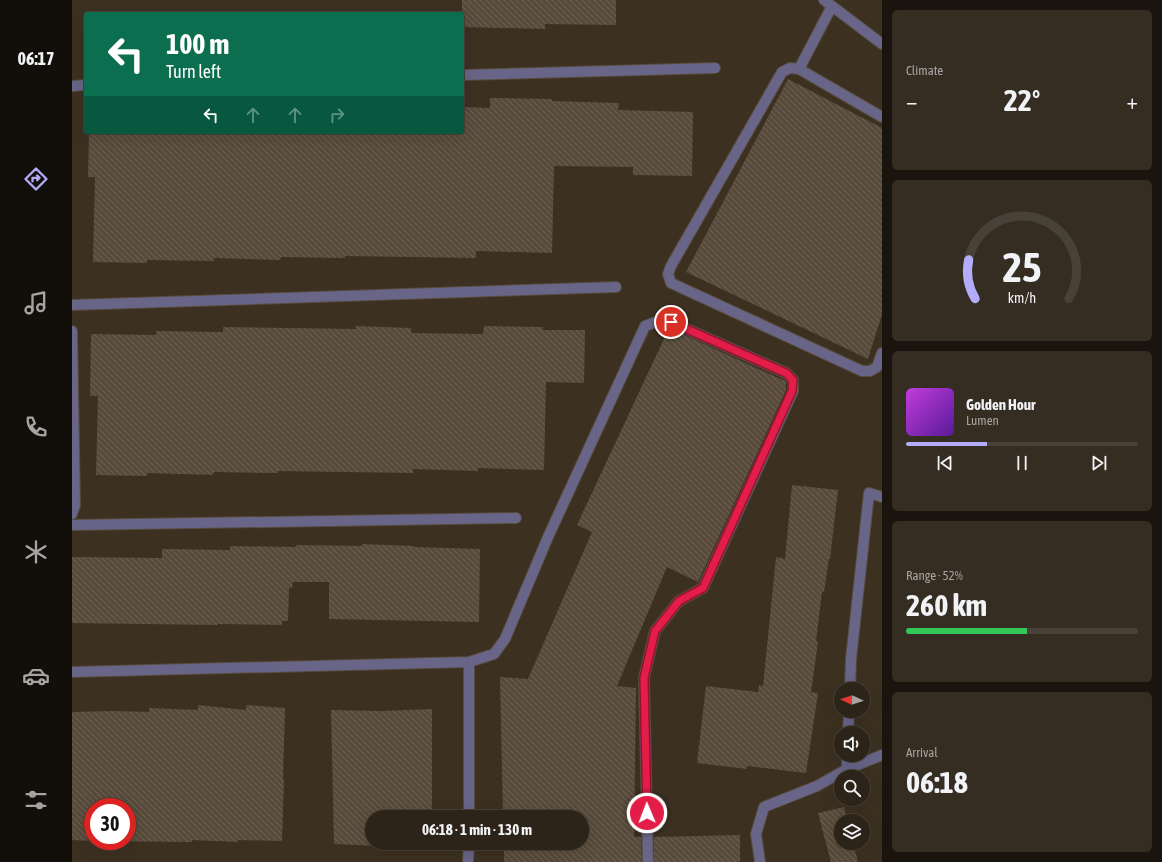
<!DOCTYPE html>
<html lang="en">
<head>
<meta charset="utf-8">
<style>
	body { margin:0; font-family:"Asap Condensed",sans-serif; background:#352c22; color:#f1f3f6; height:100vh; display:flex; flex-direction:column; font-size:15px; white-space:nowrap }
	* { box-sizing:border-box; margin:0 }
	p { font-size:13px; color:#a7a4a2 }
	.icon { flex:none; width:22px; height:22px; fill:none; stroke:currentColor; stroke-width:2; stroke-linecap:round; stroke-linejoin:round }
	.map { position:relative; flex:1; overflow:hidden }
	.side { display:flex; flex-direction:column; gap:10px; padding:10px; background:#19140e; width:280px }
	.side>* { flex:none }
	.top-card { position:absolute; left:12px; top:12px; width:380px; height:122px; border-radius:4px; box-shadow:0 4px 16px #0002,0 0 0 1px #484138; background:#0b6e4f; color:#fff; overflow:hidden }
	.needle { width:26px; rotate:273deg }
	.fabs { position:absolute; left:762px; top:682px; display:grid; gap:8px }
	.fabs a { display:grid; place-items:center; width:36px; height:36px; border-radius:50%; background:#2d2419; box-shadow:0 4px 16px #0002,0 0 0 1px #484138; font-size:20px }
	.speed { position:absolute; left:12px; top:798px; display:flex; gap:8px; font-size:20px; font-weight:700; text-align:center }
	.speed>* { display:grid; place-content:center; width:52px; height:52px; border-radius:50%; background:#2d2419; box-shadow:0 4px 16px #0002,0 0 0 1px #484138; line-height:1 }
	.speed .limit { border:6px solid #d22; background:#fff; color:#111 }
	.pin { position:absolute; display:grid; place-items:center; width:34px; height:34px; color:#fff; margin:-17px; border:2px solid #fff; border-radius:50%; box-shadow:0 1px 4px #0007 }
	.me { position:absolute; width:44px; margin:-22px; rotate:359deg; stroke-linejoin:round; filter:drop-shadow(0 0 3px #0008) }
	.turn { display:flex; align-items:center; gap:14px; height:84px; padding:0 16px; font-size:18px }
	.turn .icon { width:52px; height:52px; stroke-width:2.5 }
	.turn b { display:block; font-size:28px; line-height:34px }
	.lanes { display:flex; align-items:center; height:38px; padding:0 16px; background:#0003; justify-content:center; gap:20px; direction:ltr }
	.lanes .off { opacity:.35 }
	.big { font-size:30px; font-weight:700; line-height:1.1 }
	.side .card { flex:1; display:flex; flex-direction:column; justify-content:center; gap:6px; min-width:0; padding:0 14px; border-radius:6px; background:#352c22 }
	.side .dial { align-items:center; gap:0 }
	.dial svg { height:104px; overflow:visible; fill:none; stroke:#484138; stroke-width:7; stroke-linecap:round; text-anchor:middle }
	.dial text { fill:#f1f3f6; stroke:none }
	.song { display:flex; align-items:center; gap:12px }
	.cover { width:48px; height:48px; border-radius:6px; background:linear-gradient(135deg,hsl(290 70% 55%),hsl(270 70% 35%)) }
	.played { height:4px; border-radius:2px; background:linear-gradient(90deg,#b3adf9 35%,#484138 35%) }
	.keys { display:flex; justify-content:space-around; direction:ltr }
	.heat { display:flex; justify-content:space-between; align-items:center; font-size:22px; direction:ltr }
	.charge { height:6px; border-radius:3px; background:linear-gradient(90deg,#34c759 52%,#484138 0) }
	.trip { position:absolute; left:293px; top:810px; width:224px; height:40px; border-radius:20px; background:#2d2419; box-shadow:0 4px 16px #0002,0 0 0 1px #484138; font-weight:700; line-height:40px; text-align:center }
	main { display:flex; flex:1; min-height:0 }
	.tab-bar { display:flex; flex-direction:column; width:72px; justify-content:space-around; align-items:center; background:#120e0a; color:#a7a4a2 }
	.tab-bar .icon { width:28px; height:28px }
	.tab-bar .on { color:#b3adf9 }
	.tab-bar b { font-size:18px; color:#f1f3f6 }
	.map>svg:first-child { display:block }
	.building { fill:url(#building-back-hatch) }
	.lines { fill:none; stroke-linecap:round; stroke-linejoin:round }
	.minor-casing { stroke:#574c3d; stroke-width:12 }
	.minor { stroke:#686588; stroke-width:10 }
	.route-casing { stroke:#92132f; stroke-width:10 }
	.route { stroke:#e11d48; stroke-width:7 }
</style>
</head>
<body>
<main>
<nav class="tab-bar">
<b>06:17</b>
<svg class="icon on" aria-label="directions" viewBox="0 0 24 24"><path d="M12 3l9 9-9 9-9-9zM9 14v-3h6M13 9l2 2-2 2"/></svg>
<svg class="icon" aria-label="music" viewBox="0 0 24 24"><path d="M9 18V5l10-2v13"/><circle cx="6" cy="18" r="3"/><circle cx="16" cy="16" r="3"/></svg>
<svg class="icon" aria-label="phone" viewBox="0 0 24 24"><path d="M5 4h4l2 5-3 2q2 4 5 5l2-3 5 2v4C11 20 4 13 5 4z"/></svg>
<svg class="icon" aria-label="climate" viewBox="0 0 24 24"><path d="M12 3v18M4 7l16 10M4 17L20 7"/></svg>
<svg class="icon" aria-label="car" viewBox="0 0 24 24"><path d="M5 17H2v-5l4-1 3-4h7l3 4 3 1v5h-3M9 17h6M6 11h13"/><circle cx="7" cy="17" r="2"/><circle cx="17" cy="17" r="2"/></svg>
<svg class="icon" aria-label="filters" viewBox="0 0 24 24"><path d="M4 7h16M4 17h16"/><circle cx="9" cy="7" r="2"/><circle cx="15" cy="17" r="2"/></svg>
</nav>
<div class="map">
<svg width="810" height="862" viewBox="0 0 810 862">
	<defs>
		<pattern id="building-back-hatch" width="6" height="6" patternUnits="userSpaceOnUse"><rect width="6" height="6" fill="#584b3b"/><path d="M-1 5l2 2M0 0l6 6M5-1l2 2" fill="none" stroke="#706456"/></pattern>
	</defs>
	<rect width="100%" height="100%" fill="#3c3021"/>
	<!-- building -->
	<path class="building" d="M 390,0 L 544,0 L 544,25 L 473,24 L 473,29 L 390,27 Z
		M 716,79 L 810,128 L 810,314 L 796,359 L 614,272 Z
		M 418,98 L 480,99 L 480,101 L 547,103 L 546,110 L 621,112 L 620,176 L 561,175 L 561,167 L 482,166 L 480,253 L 404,251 L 404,258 L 273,256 L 273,258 L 209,257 L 208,260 L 142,258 L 142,261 L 75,260 L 75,263 L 21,262 L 23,177 L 16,177 L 17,132 L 390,132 L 390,107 L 418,108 Z
		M 284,326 L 339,328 L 339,333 L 411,334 L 412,326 L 471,327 L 471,330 L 513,330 L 512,383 L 474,382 L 472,470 L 406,468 L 406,471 L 341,469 L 341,473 L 206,471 L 206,473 L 142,472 L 141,475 L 75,473 L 75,476 L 24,475 L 26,396 L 18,396 L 19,334 L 84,335 L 84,331 L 151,332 L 151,327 L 284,329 Z
		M 597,328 L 713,381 L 714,383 L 714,390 L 626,582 L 595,567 L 545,686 L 564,688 L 562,837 L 569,837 L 570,862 L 432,862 L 432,843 L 510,843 L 510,817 L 431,817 L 428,677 L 456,679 L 520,532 L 505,525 Z
		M 720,485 L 766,490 L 758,559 L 757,559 L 752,592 L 750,592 L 744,641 L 746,642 L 739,692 L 746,693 L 734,773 L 675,766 L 675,769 L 625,763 L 634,686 L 686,692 L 687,685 L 691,686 L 704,557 L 713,559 Z
		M 290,544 L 342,546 L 342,547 L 408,549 L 407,622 L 257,619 L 257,582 L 221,582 L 220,588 L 217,588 L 216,621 L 210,621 L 210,625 L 145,624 L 145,625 L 0,623 L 0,557 L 90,558 L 90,549 L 158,550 L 158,546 L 224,547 L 224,545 L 290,546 Z
		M 126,705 L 174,710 L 174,705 L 213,708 L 211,779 L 212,779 L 210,841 L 166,840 L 166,842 L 120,840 L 120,842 L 25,841 L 55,841 L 55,807 L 21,807 L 21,841 L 0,840 L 0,712 L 42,711 L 77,712 L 77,708 L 126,710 Z
		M 360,709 L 360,817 L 300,817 L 300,843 L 360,843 L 360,844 L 306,845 L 306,846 L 262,844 L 259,710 L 309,711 Z
		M 772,807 L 776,821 L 769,821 L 769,843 L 781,843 L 786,862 L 759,862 L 746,813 Z
		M 668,835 L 668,862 L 582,862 L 582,837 Z"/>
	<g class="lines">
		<!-- minor casing -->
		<g class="minor-casing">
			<path id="minor" d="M 752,0 L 810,44
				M 727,69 L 760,6
				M 390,75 L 643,68
				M 0,86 L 14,85
				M 810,117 L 727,69 L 718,68 L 710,72 L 599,266 L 596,274 L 599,283 L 790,371 L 798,371 L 805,367 L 810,353
				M 0,305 L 544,287
				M 0,331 L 3,505 L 0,514
				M 0,525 L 444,518
				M 0,672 L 397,662 L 422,654 L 433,639 L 476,537 L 573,326 L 589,320 L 599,322 L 714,373 L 721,380 L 721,391 L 631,588 L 607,601 L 583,631 L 572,678 L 576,862
				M 778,689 L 779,659 L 797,493 L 810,497
				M 776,733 L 777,711
				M 775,755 L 775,769 L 810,755
				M 397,817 L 397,662
				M 396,862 L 397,843
				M 688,862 L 684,834 L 692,807 L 745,786 L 775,769"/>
		</g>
		<!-- minor -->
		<use href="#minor" class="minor"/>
	</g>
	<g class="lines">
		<!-- route casing -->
		<g class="route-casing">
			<path id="route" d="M 575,813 L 572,678 L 583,631 L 607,601 L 631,588 L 720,391 L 721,380 L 714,373 L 599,322"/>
		</g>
		<!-- route -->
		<use href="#route" class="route"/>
	</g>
</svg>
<div class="fabs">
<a><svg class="needle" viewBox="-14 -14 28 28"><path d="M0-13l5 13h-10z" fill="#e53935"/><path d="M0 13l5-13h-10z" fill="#a7a4a2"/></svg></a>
<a><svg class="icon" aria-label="sound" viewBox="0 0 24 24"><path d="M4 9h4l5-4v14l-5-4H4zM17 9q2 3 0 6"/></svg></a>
<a><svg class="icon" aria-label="search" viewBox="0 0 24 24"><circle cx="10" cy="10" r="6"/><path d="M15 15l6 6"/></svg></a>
<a><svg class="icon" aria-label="layers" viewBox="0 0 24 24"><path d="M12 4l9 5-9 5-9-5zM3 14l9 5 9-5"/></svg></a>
</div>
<div class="speed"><div class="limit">30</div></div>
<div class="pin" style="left:599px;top:322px;background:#d93025"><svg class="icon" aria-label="arrive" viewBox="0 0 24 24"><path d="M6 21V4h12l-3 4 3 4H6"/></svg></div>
<svg class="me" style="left:575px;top:813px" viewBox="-20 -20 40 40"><circle r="17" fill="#e11d48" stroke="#fff" stroke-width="3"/><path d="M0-11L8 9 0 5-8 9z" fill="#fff"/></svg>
<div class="trip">06:18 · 1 min · 130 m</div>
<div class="top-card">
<div class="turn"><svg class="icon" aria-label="left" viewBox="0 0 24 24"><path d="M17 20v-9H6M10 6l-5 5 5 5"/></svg><div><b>100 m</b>Turn left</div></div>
<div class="lanes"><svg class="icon" aria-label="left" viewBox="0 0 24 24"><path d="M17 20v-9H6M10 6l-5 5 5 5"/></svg><svg class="icon off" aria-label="ahead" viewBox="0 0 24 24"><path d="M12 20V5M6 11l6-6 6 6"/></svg><svg class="icon off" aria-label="ahead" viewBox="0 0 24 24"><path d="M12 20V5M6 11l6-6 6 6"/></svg><svg class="icon off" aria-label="right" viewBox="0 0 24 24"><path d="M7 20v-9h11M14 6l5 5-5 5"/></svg></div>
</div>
</div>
<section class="side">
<div class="card"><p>Climate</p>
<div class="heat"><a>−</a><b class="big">22°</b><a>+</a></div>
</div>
<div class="card dial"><svg viewBox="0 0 100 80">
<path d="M14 69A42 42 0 1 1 86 69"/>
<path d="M14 69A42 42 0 0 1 9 39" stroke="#b3adf9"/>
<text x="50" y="56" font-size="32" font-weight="700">25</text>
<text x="50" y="72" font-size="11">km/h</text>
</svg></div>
<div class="card">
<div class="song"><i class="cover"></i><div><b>Golden Hour</b><p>Lumen</p></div></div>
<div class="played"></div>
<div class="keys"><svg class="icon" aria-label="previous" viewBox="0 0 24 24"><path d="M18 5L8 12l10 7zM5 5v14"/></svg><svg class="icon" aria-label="pause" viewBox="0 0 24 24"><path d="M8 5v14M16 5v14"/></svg><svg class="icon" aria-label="next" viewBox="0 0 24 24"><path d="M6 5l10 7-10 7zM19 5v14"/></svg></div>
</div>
<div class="card"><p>Range · 52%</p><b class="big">260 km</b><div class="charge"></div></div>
<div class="card"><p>Arrival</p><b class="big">06:18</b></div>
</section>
</main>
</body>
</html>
